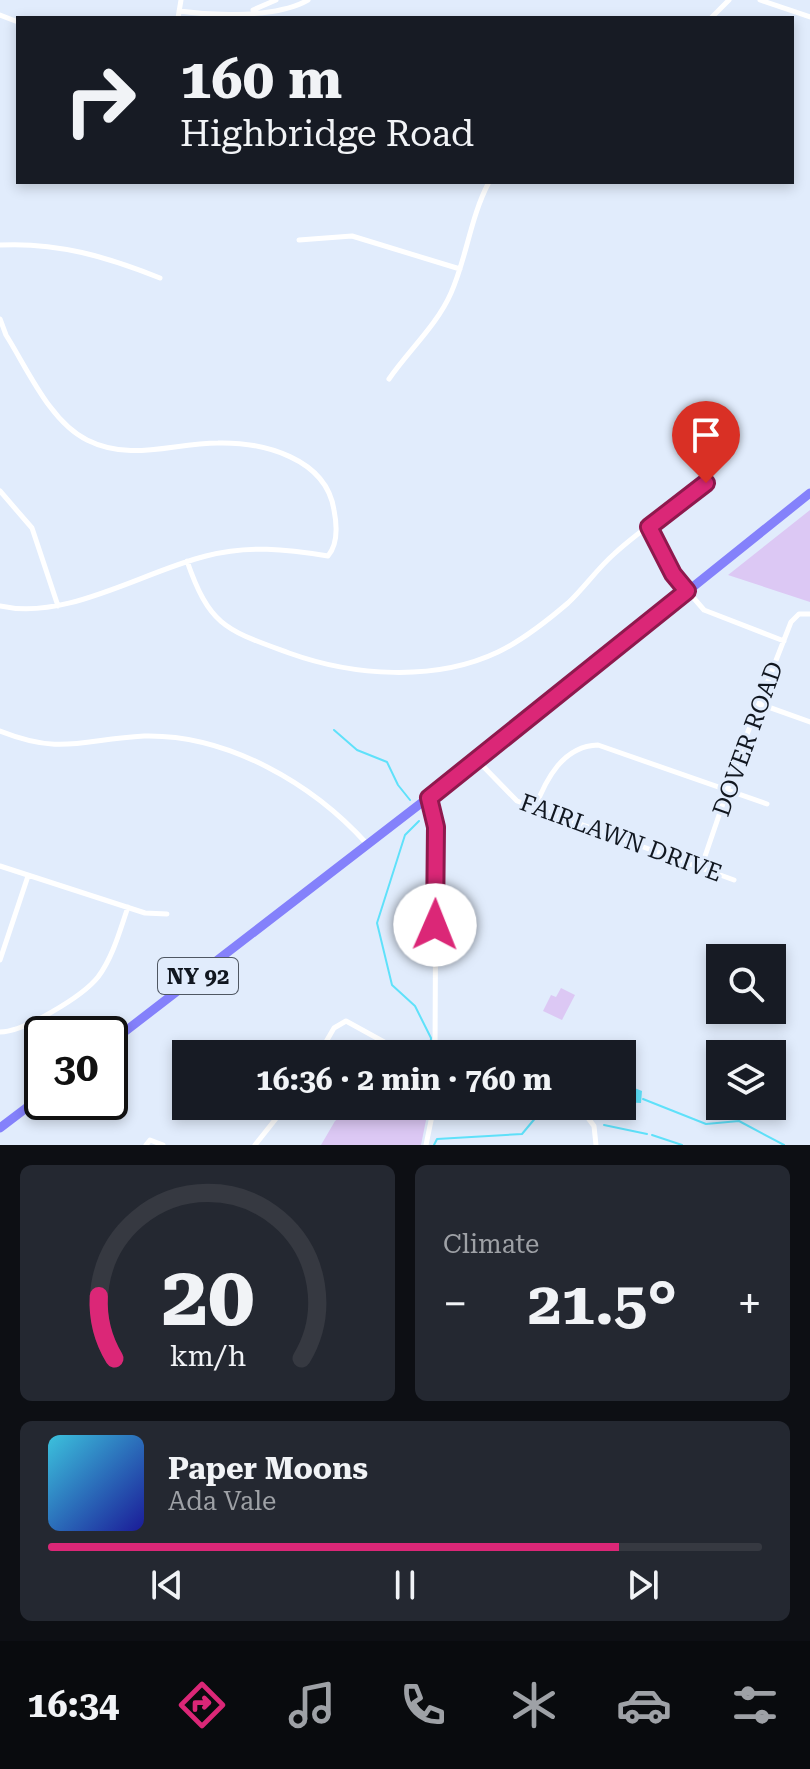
<!DOCTYPE html>
<html lang="en">
<head>
<meta charset="utf-8">
<style>
	body { margin:0; font-family:"Roboto Serif",serif; background:#242831; color:#f1f3f6; height:100vh; display:flex; flex-direction:column; font-size:30px; white-space:nowrap }
	* { box-sizing:border-box; margin:0 }
	p { font-size:26px; color:#9ea1a6 }
	.icon { flex:none; width:44px; height:44px; fill:none; stroke:currentColor; stroke-width:2; stroke-linecap:round; stroke-linejoin:round }
	.map { position:relative; height:1145px; overflow:hidden }
	.sheet { display:flex; flex-direction:column; gap:20px; padding:20px; background:#0d0f14; flex:1 }
	.sheet>* { flex:none }
	.banner { position:absolute; left:16px; top:16px; width:778px; height:168px; border-radius:0px; box-shadow:0 4px 12px #0003; background:#171b24; color:#f1f3f6; overflow:hidden }
	.tools { position:absolute; left:706px; top:944px; display:grid; gap:16px }
	.tools a { display:grid; place-items:center; width:80px; height:80px; border-radius:0px; background:#171b24; box-shadow:0 4px 12px #0003; font-size:40px }
	.speed { position:absolute; left:24px; top:1016px; display:flex; gap:16px; font-size:40px; font-weight:700; text-align:center }
	.speed>* { display:grid; place-content:center; width:104px; height:104px; border-radius:50%; background:#171b24; box-shadow:0 4px 12px #0003; line-height:1 }
	.speed .limit { border:4px solid #111; border-radius:12px; background:#fff; color:#111 }
	.pin { position:absolute; display:grid; place-items:center; width:68px; height:68px; color:#fff; margin:-82px -34px; border-radius:50% 50% 50% 0; rotate:-45deg; box-shadow:0 0 8px #0007 }
	.pin .icon { rotate:45deg }
	.me { position:absolute; width:88px; margin:-44px; rotate:1deg; stroke-linejoin:round; filter:drop-shadow(0 0 6px #0008) }
	.turn { display:flex; align-items:center; gap:28px; height:168px; padding:0 32px; font-size:36px }
	.turn .icon { width:104px; height:104px; stroke-width:2.5 }
	.turn b { display:block; font-size:56px; line-height:68px }
	.big { font-size:60px; font-weight:700; line-height:1.1 }
	.sheet .widget { flex:1; display:flex; flex-direction:column; justify-content:center; gap:12px; min-width:0; padding:0 28px; border-radius:12px; background:#242831 }
	.sheet .dial { align-items:center; gap:0 }
	.dial svg { height:208px; overflow:visible; fill:none; stroke:#363941; stroke-width:7; stroke-linecap:round; text-anchor:middle }
	.dial text { fill:#f1f3f6; stroke:none }
	.song { display:flex; align-items:center; gap:24px }
	.cover { width:96px; height:96px; border-radius:12px; background:linear-gradient(135deg,hsl(190 70% 55%),hsl(240 70% 35%)) }
	.played { height:8px; border-radius:4px; background:linear-gradient(90deg,#db2777 80%,#363941 80%) }
	.keys { display:flex; justify-content:space-around; direction:ltr }
	.heat { display:flex; justify-content:space-between; align-items:center; font-size:44px; direction:ltr }
	.sheet .tiles { flex:1; display:grid; gap:20px; grid-template-columns:1fr 1fr }
	.widget:last-child { grid-column:span 2 }
	.trip { position:absolute; left:172px; top:1040px; width:464px; height:80px; border-radius:0px; background:#171b24; box-shadow:0 4px 12px #0003; font-weight:700; line-height:80px; text-align:center }
	.menu { display:flex; height:128px; justify-content:space-around; align-items:center; background:#090b0e; color:#9ea1a6 }
	.menu .icon { width:56px; height:56px }
	.menu .active { color:#db2777 }
	.menu b { font-size:36px; color:#f1f3f6 }
	.map>svg:first-child { display:block }
	.green { fill:#dcc8f4 }
	.water { fill:#5fe1fa }
	.lines { fill:none; stroke-linecap:round; stroke-linejoin:round }
	.stream { stroke:#5fe1fa; stroke-width:2 }
	.street { stroke:#fff; stroke-width:5 }
	.highway { stroke:#8481fb; stroke-width:9 }
	.route-casing { stroke:#8e194d; stroke-width:20 }
	.route { stroke:#db2777; stroke-width:14 }
	.labels { text-anchor:middle; dominant-baseline:central; stroke-width:6; stroke-linejoin:round; paint-order:stroke }
	.shield { fill:#e1ecfc; stroke:#4f5762; stroke-width:2 }
	.shield-label { font-size:22px; font-weight:bold; fill:#111720 }
	.street-label { font-size:24px; fill:#111720; stroke:#e1ecfc }
</style>
</head>
<body>
<div class="map">
<svg width="810" height="1145" viewBox="0 0 810 1145">
	<rect width="100%" height="100%" fill="#e1ecfc"/>
	<!-- green -->
	<path class="green" d="M 810,510 L 810,602 L 728,575 Z
		M 561,988 L 575,995 L 562,1020 L 543,1011 L 551,995 L 556,997 Z
		M 355,1106 L 419,1106 L 426,1120 L 421,1145 L 321,1145 L 335,1121 Z"/>
	<!-- water -->
	<path class="water" d="M 622,1083 L 642,1091 L 641,1103 L 622,1102 Z"/>
	<g class="lines">
		<!-- stream -->
		<path class="stream" d="M 334,730 L 357,750 L 387,762 L 398,785 L 410,800
			M 419,821 L 405,835 L 377,923 L 392,985 L 415,1006 L 431,1038 L 430,1052
			M 443,1051 L 464,1054
			M 643,1099 L 706,1124 L 739,1121 L 784,1145
			M 604,1125 L 647,1134
			M 652,1135 L 682,1145
			M 434,1145 L 437,1139 L 522,1134 L 542,1110 L 557,1111"/>
		<!-- street -->
		<path class="street" d="M 760,0 L 810,17
			M 253,10 L 276,0
			M 179,11 C 215,16 277,18 308,0
			M 0,15 L 18,22
			M 178,18 L 181,0
			M 711,18 L 729,0
			M 299,240 L 352,236 L 460,269
			M 0,245 C 57,242 108,257 160,278
			M 0,319 L 6,335 C 27,368 50,422 87,440 C 131,462 172,443 218,443 C 263,442 326,458 334,510 C 337,525 338,544 328,556 C 286,549 248,545 206,556 C 142,572 66,621 0,606
			M 389,379 C 409,350 437,325 451,293 C 467,257 470,218 489,182
			M 0,491 L 32,528 L 58,606
			M 646,520 L 673,574 L 704,610 L 784,641
			M 187,561 C 210,627 226,630 289,653 C 353,676 435,682 498,652 C 523,640 547,621 568,603 C 584,588 597,569 614,554 C 642,528 676,507 706,483
			M 760,704 L 810,722
			M 0,731 C 63,756 83,739 144,736 C 228,734 313,784 367,844
			M 478,761 L 517,801 L 734,880
			M 429,798 L 436,827 L 435,1054
			M 535,808 C 546,779 563,746 598,745 L 767,804
			M 0,866 L 145,913 L 167,914
			M 701,868 L 744,742 L 791,622 L 799,614 L 810,614
			M 0,960 L 28,876
			M 0,1032 C 24,1032 83,996 98,977 C 113,957 120,930 128,907
			M 319,1054 L 334,1028 L 346,1021 L 406,1054
			M 579,1106 L 594,1126 L 596,1145
			M 146,1145 L 150,1140 L 163,1145
			M 255,1145 L 286,1106
			M 426,1145 L 434,1106"/>
		<!-- highway -->
		<path class="highway" d="M 110,1043 L 477,760 L 810,493
			M 0,1128 L 42,1096"/>
	</g>
	<g class="lines">
		<!-- route casing -->
		<g class="route-casing">
			<path id="route" d="M 435,925 L 436,827 L 429,798 L 687,591 L 673,574 L 649,527 L 706,483"/>
		</g>
		<!-- route -->
		<use href="#route" class="route"/>
	</g>
	<g class="labels">
		<!-- shield labels -->
		<rect class="shield" x="158" y="958" width="80" height="36" rx="6"/>
		<g class="shield-label">
			<text x="198" y="976">NY 92</text>
		</g>
		<!-- street labels -->
		<g class="street-label">
			<text transform="translate(748 739) rotate(-70)">DOVER ROAD</text>
			<text transform="translate(621 838) rotate(20)">FAIRLAWN DRIVE</text>
		</g>
	</g>
</svg>
<div class="tools">
<a><svg class="icon" aria-label="search" viewBox="0 0 24 24"><circle cx="10" cy="10" r="6"/><path d="M15 15l6 6"/></svg></a>
<a><svg class="icon" aria-label="layers" viewBox="0 0 24 24"><path d="M12 4l9 5-9 5-9-5zM3 14l9 5 9-5"/></svg></a>
</div>
<div class="speed"><div class="limit">30</div></div>
<div class="pin" style="left:706px;top:483px;background:#d93025"><svg class="icon" aria-label="arrive" viewBox="0 0 24 24"><path d="M6 21V4h12l-3 4 3 4H6"/></svg></div>
<svg class="me" style="left:435px;top:925px" viewBox="-20 -20 40 40"><circle r="19" fill="#fff"/><path d="M0-13L10 11 0 6-10 11z" fill="#db2777"/></svg>
<div class="trip">16:36 · 2 min · 760 m</div>
<div class="banner">
<div class="turn"><svg class="icon" aria-label="right" viewBox="0 0 24 24"><path d="M7 20v-9h11M14 6l5 5-5 5"/></svg><div><b>160 m</b>Highbridge Road</div></div>
</div>
</div>
<section class="sheet">
<div class="tiles">
<div class="widget dial"><svg viewBox="0 0 100 80">
<path d="M14 69A42 42 0 1 1 86 69"/>
<path d="M14 69A42 42 0 0 1 8 45" stroke="#db2777"/>
<text x="50" y="56" font-size="32" font-weight="700">20</text>
<text x="50" y="72" font-size="11">km/h</text>
</svg></div>
<div class="widget"><p>Climate</p>
<div class="heat"><a>−</a><b class="big">21.5°</b><a>+</a></div>
</div>
<div class="widget">
<div class="song"><i class="cover"></i><div><b>Paper Moons</b><p>Ada Vale</p></div></div>
<div class="played"></div>
<div class="keys"><svg class="icon" aria-label="previous" viewBox="0 0 24 24"><path d="M18 5L8 12l10 7zM5 5v14"/></svg><svg class="icon" aria-label="pause" viewBox="0 0 24 24"><path d="M8 5v14M16 5v14"/></svg><svg class="icon" aria-label="next" viewBox="0 0 24 24"><path d="M6 5l10 7-10 7zM19 5v14"/></svg></div>
</div>
</div>
</section>
<nav class="menu">
<b>16:34</b>
<svg class="icon active" aria-label="directions" viewBox="0 0 24 24"><path d="M12 3l9 9-9 9-9-9zM9 14v-3h6M13 9l2 2-2 2"/></svg>
<svg class="icon" aria-label="music" viewBox="0 0 24 24"><path d="M9 18V5l10-2v13"/><circle cx="6" cy="18" r="3"/><circle cx="16" cy="16" r="3"/></svg>
<svg class="icon" aria-label="phone" viewBox="0 0 24 24"><path d="M5 4h4l2 5-3 2q2 4 5 5l2-3 5 2v4C11 20 4 13 5 4z"/></svg>
<svg class="icon" aria-label="climate" viewBox="0 0 24 24"><path d="M12 3v18M4 7l16 10M4 17L20 7"/></svg>
<svg class="icon" aria-label="car" viewBox="0 0 24 24"><path d="M5 17H2v-5l4-1 3-4h7l3 4 3 1v5h-3M9 17h6M6 11h13"/><circle cx="7" cy="17" r="2"/><circle cx="17" cy="17" r="2"/></svg>
<svg class="icon" aria-label="filters" viewBox="0 0 24 24"><path d="M4 7h16M4 17h16"/><circle cx="9" cy="7" r="2"/><circle cx="15" cy="17" r="2"/></svg>
</nav>
</body>
</html>
